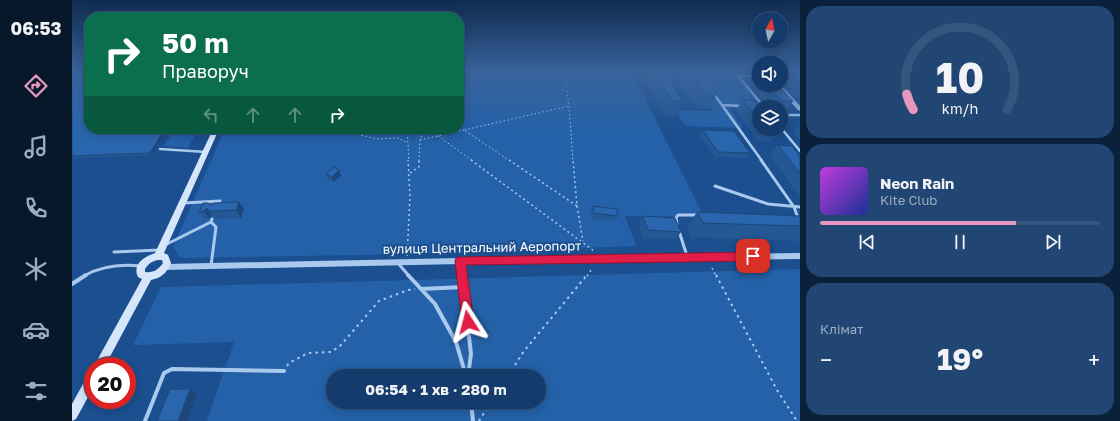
<!DOCTYPE html>
<html lang="uk">
<head>
<meta charset="utf-8">
<style>
	body { margin:0; font-family:"Golos Text",sans-serif; background:#214673; color:#f1f3f6; height:100vh; display:flex; flex-direction:column; font-size:15px; white-space:nowrap }
	* { box-sizing:border-box; margin:0 }
	p { font-size:13px; color:#9dadc1 }
	.icon { flex:none; width:22px; height:22px; fill:none; stroke:currentColor; stroke-width:2; stroke-linecap:round; stroke-linejoin:round }
	.map { position:relative; flex:1; overflow:hidden }
	.side { display:flex; flex-direction:column; gap:6px; padding:6px; background:#0b203b; width:320px }
	.side>* { flex:none }
	.banner { position:absolute; left:12px; top:12px; width:380px; height:122px; border-radius:16px; box-shadow:0 2px 10px #0003,0 0 0 1px #33557e; background:#0b6e4f; color:#fff; overflow:hidden }
	.needle { width:26px; rotate:9deg }
	.buttons { position:absolute; left:680px; top:12px; display:grid; gap:8px }
	.buttons a { display:grid; place-items:center; width:36px; height:36px; border-radius:50%; background:#143b6b; box-shadow:0 2px 10px #0003,0 0 0 1px #33557e; font-size:20px }
	.speed { position:absolute; left:12px; top:357px; display:flex; gap:8px; font-size:20px; font-weight:700; text-align:center }
	.speed>* { display:grid; place-content:center; width:52px; height:52px; border-radius:50%; background:#143b6b; box-shadow:0 2px 10px #0003,0 0 0 1px #33557e; line-height:1 }
	.speed .limit { border:6px solid #d22; background:#fff; color:#111 }
	.pin { position:absolute; display:grid; place-items:center; width:34px; height:34px; color:#fff; margin:-17px; border-radius:8px; box-shadow:0 2px 6px #0006 }
	.me { position:absolute; width:44px; margin:-22px; rotate:351deg; stroke-linejoin:round; filter:drop-shadow(0 0 3px #0008) }
	.turn { display:flex; align-items:center; gap:14px; height:84px; padding:0 12px; font-size:18px }
	.turn .icon { width:52px; height:52px; stroke-width:2.5 }
	.turn b { display:block; font-size:28px; line-height:34px }
	.lanes { display:flex; align-items:center; height:38px; padding:0 12px; background:#0003; justify-content:center; gap:20px; direction:ltr }
	.lanes .off { opacity:.35 }
	.big { font-size:30px; font-weight:700; line-height:1.1 }
	.side .card { flex:1; display:flex; flex-direction:column; justify-content:center; gap:6px; min-width:0; padding:0 14px; border-radius:16px; background:#214673 }
	.side .dial { align-items:center; gap:0 }
	.dial svg { height:104px; overflow:visible; fill:none; stroke:#33557e; stroke-width:7; stroke-linecap:round; text-anchor:middle }
	.dial text { fill:#f1f3f6; stroke:none }
	.song { display:flex; align-items:center; gap:12px }
	.cover { width:48px; height:48px; border-radius:6px; background:linear-gradient(135deg,hsl(290 70% 55%),hsl(230 70% 35%)) }
	.played { height:4px; border-radius:2px; background:linear-gradient(90deg,#e797bd 70%,#33557e 70%) }
	.keys { display:flex; justify-content:space-around; direction:ltr }
	.heat { display:flex; justify-content:space-between; align-items:center; font-size:22px; direction:ltr }
	.trip { position:absolute; left:254px; top:369px; width:220px; height:40px; border-radius:20px; background:#143b6b; box-shadow:0 2px 10px #0003,0 0 0 1px #33557e; font-weight:700; line-height:40px; text-align:center }
	main { display:flex; flex:1; min-height:0 }
	.menu { display:flex; flex-direction:column; width:72px; justify-content:space-around; align-items:center; background:#08182b; color:#9dadc1 }
	.menu .icon { width:28px; height:28px }
	.menu .current { color:#e797bd }
	.menu b { font-size:18px; color:#f1f3f6 }
	.map>svg:first-child { display:block }
	.green { fill:#2461a8; fill-rule:evenodd }
	.lines { fill:none; stroke-linecap:round; stroke-linejoin:round }
	.path-far2 { stroke:#a9c9ee; stroke-width:1; stroke-dasharray:1.5 2.5; stroke-linecap:butt }
	.path-far1 { stroke:#a9c9ee; stroke-width:1.5; stroke-dasharray:2 3; stroke-linecap:butt }
	.path { stroke:#a9c9ee; stroke-width:2; stroke-dasharray:2.5 4; stroke-linecap:butt }
	.service-far2 { stroke:#a9c9ee; stroke-width:2.5 }
	.service-far1 { stroke:#a9c9ee; stroke-width:3 }
	.service { stroke:#a9c9ee; stroke-width:4 }
	.tertiary { fill:#a9c9ee; fill-rule:evenodd }
	.secondary { fill:#d6e6fa; fill-rule:evenodd }
	.wall { fill:#245895 }
	.shaded-wall { fill:#1d4779 }
	.building { fill:#2a66ad; stroke:#1d4779 }
	.route { fill:#e11d48; stroke:#92132f }
	.labels { text-anchor:middle; dominant-baseline:central; stroke-width:4; stroke-linejoin:round; paint-order:stroke }
	.street-label { font-size:13px; fill:#fff; stroke:#1b4f8f }
</style>
</head>
<body>
<main>
<nav class="menu">
<b>06:53</b>
<svg class="icon current" aria-label="directions" viewBox="0 0 24 24"><path d="M12 3l9 9-9 9-9-9zM9 14v-3h6M13 9l2 2-2 2"/></svg>
<svg class="icon" aria-label="music" viewBox="0 0 24 24"><path d="M9 18V5l10-2v13"/><circle cx="6" cy="18" r="3"/><circle cx="16" cy="16" r="3"/></svg>
<svg class="icon" aria-label="phone" viewBox="0 0 24 24"><path d="M5 4h4l2 5-3 2q2 4 5 5l2-3 5 2v4C11 20 4 13 5 4z"/></svg>
<svg class="icon" aria-label="climate" viewBox="0 0 24 24"><path d="M12 3v18M4 7l16 10M4 17L20 7"/></svg>
<svg class="icon" aria-label="car" viewBox="0 0 24 24"><path d="M5 17H2v-5l4-1 3-4h7l3 4 3 1v5h-3M9 17h6M6 11h13"/><circle cx="7" cy="17" r="2"/><circle cx="17" cy="17" r="2"/></svg>
<svg class="icon" aria-label="filters" viewBox="0 0 24 24"><path d="M4 7h16M4 17h16"/><circle cx="9" cy="7" r="2"/><circle cx="15" cy="17" r="2"/></svg>
</nav>
<div class="map">
<svg width="728" height="421" viewBox="0 0 728 421">
	<rect width="100%" height="100%" fill="#1b4f8f"/>
	<!-- green -->
	<path class="green" d="M 387,71 L 559,71 L 632,217 L 553,216 L 564,246 L 346,254 L 112,258 L 108,257 L 101,247 L 153,129 L 387,129 Z
		M 601,71 L 660,71 L 688,107 L 687,109 L 657,108 L 671,128 L 613,126 L 604,110 L 641,111 L 617,74 L 603,74 Z
		M 102,129 L 126,129 L 116,148 L 92,146 Z
		M 728,269 L 728,421 L 135,421 L 162,342 L 61,345 L 89,287 ZM 261,376 L 467,376 L 467,402 L 261,402 Z"/>
	<g class="lines">
		<!-- path-far2 -->
		<path class="path-far2" d="M 492,71 L 497,106
			M 497,106 L 501,161
			M 335,129 L 337,161
			M 278,132 L 304,139 L 326,138 L 334,142
			M 366,136 L 401,161
			M 348,140 L 392,130
			M 347,161 L 348,140 L 351,133 L 350,129
			M 438,161 L 392,130 L 497,106"/>
		<!-- path-far1 -->
		<path class="path-far1" d="M 399,160 L 522,251
			M 437,160 L 505,206 L 501,160
			M 338,173 L 347,167 L 347,160
			M 505,206 L 511,241
			M 335,256 L 338,196 L 336,160
			M 640,268 L 644,276
			M 515,276 L 520,269"/>
		<!-- path -->
		<path class="path" d="M 644,275 L 705,390 L 725,421
			M 215,366 L 217,363 L 236,353 L 259,352 L 268,346 L 307,301 L 336,290 L 343,289
			M 436,376 L 452,351 L 515,275
			M 407,421 L 419,402"/>
		<!-- service-far2 -->
		<path class="service-far2" d="M 687,76 L 666,76 L 692,107
			M 642,94 L 690,161
			M 650,105 L 670,106
			M 709,115 L 728,115
			M 709,128 L 728,151
			M 88,149 L 134,152"/>
		<!-- service-far1 -->
		<path class="service-far1" d="M 689,160 L 722,207 L 726,218
			M 643,186 L 696,204 L 728,207
			M 112,203 L 148,201 L 146,205
			M 139,222 L 144,227 L 139,266
			M 605,224 L 604,218 L 606,215 L 627,215
			M 607,231 L 615,256
			M 93,245 L 139,222 L 140,219
			M 42,252 L 88,250
			M 388,261 L 390,276
			M 325,262 L 337,276
			M 12,276 C 30,265 50,264 70,266"/>
		<!-- service -->
		<path class="service" d="M 336,275 L 363,304 L 384,342 L 394,376
			M 390,275 L 399,354 L 396,376
			M 0,284 L 14,275
			M 349,289 L 391,287
			M 399,402 L 401,421
			M 73,421 L 92,373 L 100,369 L 212,371"/>
		<!-- tertiary -->
		<path class="tertiary" d="M 703,85 L 709,85 L 728,106 L 728,111 L 726,110 Z
			M 728,253 L 728,259 L 529,261 L 93,270 L 90,269 L 89,267 L 90,265 L 93,264 L 529,255 Z"/>
		<!-- secondary -->
		<path class="secondary" d="M 141,129 L 147,129 L 92,253 L 96,255 L 99,263 C 95,273 89,278 79,280 L 33,366 L 22,366 L 70,279 L 66,277 C 60,264 72,257 83,253 ZM 86,260 L 90,260 L 91,263 C 86,270 81,273 73,272 L 73,269 C 76,264 80,261 86,260 Z
			M 21,372 L 21,388 L 4,419 L 0,421 L 0,404 L 17,373 Z"/>
	</g>
	<!-- wall -->
	<path class="wall" d="M 569,71 L 592,71 L 610,101 L 603,116 L 592,116 Z
		M 607,71 L 629,71 L 645,94 L 636,109 L 624,109 L 604,76 Z
		M 709,71 L 728,71 L 728,87 L 719,87 L 709,76 Z
		M 686,75 L 687,75 L 687,85 L 706,85 L 721,101 L 713,112 L 709,112 L 709,107 L 698,107 L 679,85 Z
		M 0,78 L 96,129 L 80,155 L 0,158 Z
		M 671,100 L 687,107 L 687,129 L 706,129 L 707,131 L 699,142 L 686,141 L 664,110 Z
		M 728,124 L 728,141 L 721,133 Z
		M 631,130 L 678,153 L 674,158 L 643,157 L 628,135 Z
		M 706,145 L 728,156 L 728,195 L 727,195 L 698,156 Z
		M 267,170 L 269,176 L 261,182 L 255,179 L 254,174 Z
		M 139,205 L 172,209 L 169,218 L 143,219 L 140,216 L 137,219 L 132,219 L 127,212 Z
		M 521,206 L 546,216 L 543,221 L 520,219 L 519,211 Z
		M 625,212 L 728,216 L 728,241 L 619,237 L 615,227 Z
		M 571,216 L 609,232 L 604,239 L 571,238 L 566,224 Z"/>
	<!-- shaded-wall -->
	<path class="shaded-wall" d="M 93,129 L 96,129 L 80,155 L 78,153 Z
		M 267,170 L 269,176 L 261,182 L 260,177 Z
		M 167,202 L 172,209 L 169,218 L 164,210 Z
		M 135,208 L 140,216 L 137,219 L 132,211 Z
		M 118,389 L 125,394 L 116,421 L 106,421 Z"/>
	<!-- building -->
	<path class="building" d="M 8,71 L 17,71 L 17,129 L 93,129 L 78,153 L 0,156 L 0,78 Z
		M 583,71 L 592,71 L 610,101 L 600,101 Z
		M 618,71 L 629,71 L 645,94 L 633,94 Z
		M 715,71 L 728,71 L 728,80 L 725,80 Z
		M 695,85 L 706,85 L 721,101 L 709,101 Z
		M 671,100 L 683,101 L 688,107 L 687,107 L 687,121 Z
		M 693,129 L 706,129 L 707,131 L 694,131 Z
		M 631,130 L 662,131 L 678,153 L 646,152 Z
		M 706,145 L 720,146 L 728,156 L 728,174 Z
		M 262,167 L 267,170 L 260,177 L 254,174 Z
		M 167,202 L 164,210 L 138,211 L 135,208 L 132,211 L 127,212 L 131,203 L 136,203 L 139,205 L 142,203 Z
		M 521,206 L 545,209 L 546,216 L 522,213 Z
		M 625,212 L 728,216 L 728,226 L 631,223 Z
		M 571,216 L 603,218 L 609,232 L 576,230 Z
		M 98,389 L 118,389 L 106,421 L 85,421 Z"/>
	<!-- sky -->
	<linearGradient id="sky" x2="0" y2="1"><stop stop-color="#0f2b4f"/><stop offset="0.55" stop-color="#39639b"/><stop offset="1" stop-color="#39639b" stop-opacity="0"/></linearGradient>
	<rect width="728" height="130" fill="url(#sky)"/>
	<!-- route -->
	<path class="route" d="M 681,252 L 685,253 L 686,256 L 685,259 L 681,261 L 394,265 L 402,322 L 400,326 L 396,328 L 392,326 L 390,322 L 383,261 L 384,258 L 388,257 Z"/>
	<g class="labels">
		<!-- street labels -->
		<g class="street-label">
			<text transform="translate(410 247) rotate(-1)">вулиця Центральний Аеропорт</text>
		</g>
	</g>
</svg>
<div class="buttons">
<a><svg class="needle" viewBox="-14 -14 28 28"><path d="M0-13l5 13h-10z" fill="#e53935"/><path d="M0 13l5-13h-10z" fill="#9dadc1"/></svg></a>
<a><svg class="icon" aria-label="sound" viewBox="0 0 24 24"><path d="M4 9h4l5-4v14l-5-4H4zM17 9q2 3 0 6"/></svg></a>
<a><svg class="icon" aria-label="layers" viewBox="0 0 24 24"><path d="M12 4l9 5-9 5-9-5zM3 14l9 5 9-5"/></svg></a>
</div>
<div class="speed"><div class="limit">20</div></div>
<div class="pin" style="left:681px;top:256px;background:#d93025"><svg class="icon" aria-label="arrive" viewBox="0 0 24 24"><path d="M6 21V4h12l-3 4 3 4H6"/></svg></div>
<svg class="me" style="left:396px;top:322px" viewBox="-20 -20 40 40"><path d="M0-17L14 15 0 8-14 15z" fill="#e11d48" stroke="#fff" stroke-width="4"/></svg>
<div class="trip">06:54 · 1 хв · 280 m</div>
<div class="banner">
<div class="turn"><svg class="icon" aria-label="right" viewBox="0 0 24 24"><path d="M7 20v-9h11M14 6l5 5-5 5"/></svg><div><b>50 m</b>Праворуч</div></div>
<div class="lanes"><svg class="icon off" aria-label="left" viewBox="0 0 24 24"><path d="M17 20v-9H6M10 6l-5 5 5 5"/></svg><svg class="icon off" aria-label="ahead" viewBox="0 0 24 24"><path d="M12 20V5M6 11l6-6 6 6"/></svg><svg class="icon off" aria-label="ahead" viewBox="0 0 24 24"><path d="M12 20V5M6 11l6-6 6 6"/></svg><svg class="icon" aria-label="right" viewBox="0 0 24 24"><path d="M7 20v-9h11M14 6l5 5-5 5"/></svg></div>
</div>
</div>
<section class="side">
<div class="card dial"><svg viewBox="0 0 100 80">
<path d="M14 69A42 42 0 1 1 86 69"/>
<path d="M14 69A42 42 0 0 1 9 57" stroke="#e797bd"/>
<text x="50" y="56" font-size="32" font-weight="700">10</text>
<text x="50" y="72" font-size="11">km/h</text>
</svg></div>
<div class="card">
<div class="song"><i class="cover"></i><div><b>Neon Rain</b><p>Kite Club</p></div></div>
<div class="played"></div>
<div class="keys"><svg class="icon" aria-label="previous" viewBox="0 0 24 24"><path d="M18 5L8 12l10 7zM5 5v14"/></svg><svg class="icon" aria-label="pause" viewBox="0 0 24 24"><path d="M8 5v14M16 5v14"/></svg><svg class="icon" aria-label="next" viewBox="0 0 24 24"><path d="M6 5l10 7-10 7zM19 5v14"/></svg></div>
</div>
<div class="card"><p>Клімат</p>
<div class="heat"><a>−</a><b class="big">19°</b><a>+</a></div>
</div>
</section>
</main>
</body>
</html>
